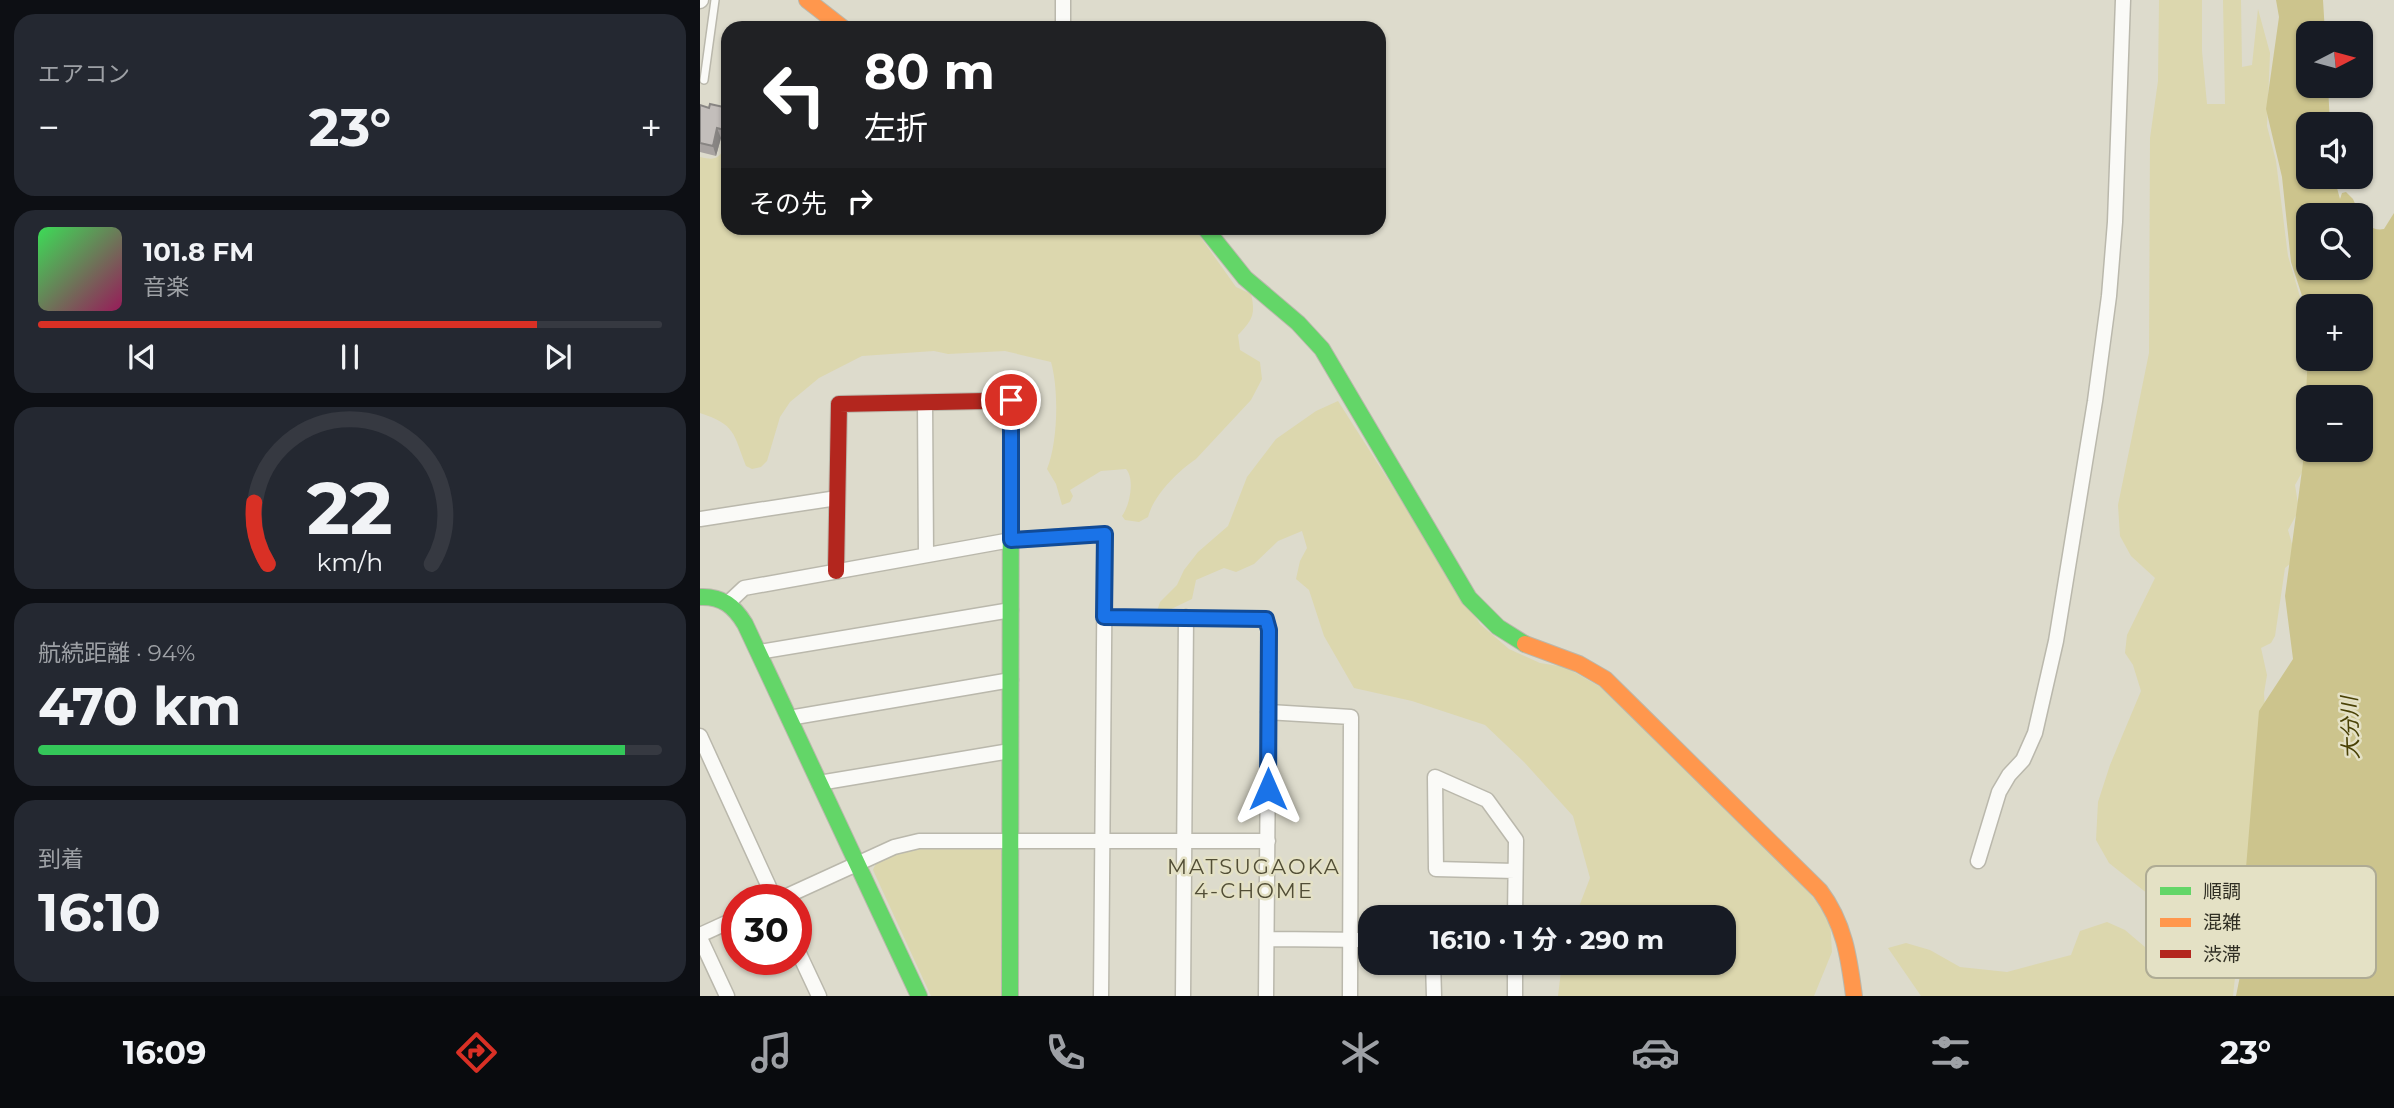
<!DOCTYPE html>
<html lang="ja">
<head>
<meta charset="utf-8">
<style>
	body { margin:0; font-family:Montserrat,"Noto Sans JP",sans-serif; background:#242831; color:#f1f3f6; height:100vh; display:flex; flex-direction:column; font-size:26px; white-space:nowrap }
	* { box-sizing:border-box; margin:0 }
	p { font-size:23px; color:#9ea1a6 }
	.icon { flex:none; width:38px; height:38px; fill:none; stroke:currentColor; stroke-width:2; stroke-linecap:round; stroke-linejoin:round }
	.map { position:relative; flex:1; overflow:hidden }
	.details { display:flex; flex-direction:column; gap:14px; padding:14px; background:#0d0f14; width:700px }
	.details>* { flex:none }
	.hud { position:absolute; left:21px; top:21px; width:665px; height:214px; border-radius:21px; box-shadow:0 2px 5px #0004; background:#202124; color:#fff; overflow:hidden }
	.needle { width:46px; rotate:84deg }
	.fabs { position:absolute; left:1596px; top:21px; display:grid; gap:14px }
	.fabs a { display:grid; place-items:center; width:77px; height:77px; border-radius:14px; background:#171b24; box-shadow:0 2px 5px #0004; font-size:35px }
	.speed { position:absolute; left:21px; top:884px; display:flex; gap:14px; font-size:35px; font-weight:700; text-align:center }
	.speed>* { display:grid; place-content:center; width:91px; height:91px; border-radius:50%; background:#171b24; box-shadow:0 2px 5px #0004; line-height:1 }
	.speed .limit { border:10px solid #d22; background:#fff; color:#111 }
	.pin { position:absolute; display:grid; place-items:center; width:60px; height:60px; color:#fff; margin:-30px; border:4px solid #fff; border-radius:50%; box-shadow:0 2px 7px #0007 }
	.me { position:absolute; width:77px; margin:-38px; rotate:0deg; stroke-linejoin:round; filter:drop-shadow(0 0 5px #0008) }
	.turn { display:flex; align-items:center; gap:24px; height:147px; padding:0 28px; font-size:32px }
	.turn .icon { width:91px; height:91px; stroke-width:2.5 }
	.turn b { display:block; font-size:49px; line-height:60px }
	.then { display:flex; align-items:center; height:66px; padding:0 28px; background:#0003; gap:14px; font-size:26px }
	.big { font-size:52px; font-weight:700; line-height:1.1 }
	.details .widget { flex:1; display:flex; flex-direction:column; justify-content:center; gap:10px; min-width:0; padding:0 24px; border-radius:21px; background:#242831 }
	.details .dial { align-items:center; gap:0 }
	.dial svg { height:182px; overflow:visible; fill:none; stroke:#363941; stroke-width:7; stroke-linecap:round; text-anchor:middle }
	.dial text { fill:#f1f3f6; stroke:none }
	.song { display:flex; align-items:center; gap:21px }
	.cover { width:84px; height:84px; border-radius:10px; background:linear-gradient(135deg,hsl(130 70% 55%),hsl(330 70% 35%)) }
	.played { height:7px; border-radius:4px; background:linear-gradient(90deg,#d93025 80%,#363941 80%) }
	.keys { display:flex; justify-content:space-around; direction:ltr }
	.heat { display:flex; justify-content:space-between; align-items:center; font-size:38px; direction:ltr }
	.charge { height:10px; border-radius:5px; background:linear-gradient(90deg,#34c759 94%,#363941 0) }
	.trip { position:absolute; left:658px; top:905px; width:378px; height:70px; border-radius:21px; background:#171b24; box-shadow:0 2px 5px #0004; font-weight:700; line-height:70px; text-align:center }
	.menu { display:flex; height:112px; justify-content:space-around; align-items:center; background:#090b0e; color:#9ea1a6 }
	.menu .icon { width:49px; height:49px }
	.menu .current { color:#d93025 }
	.menu b { font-size:32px; color:#f1f3f6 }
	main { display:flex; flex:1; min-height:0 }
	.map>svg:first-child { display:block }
	.green { fill:#dcd7ae }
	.water { fill:#ccc48d; fill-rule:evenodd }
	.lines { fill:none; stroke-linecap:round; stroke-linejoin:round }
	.lane-casing { stroke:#bab8ac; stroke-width:10 }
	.street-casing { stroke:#bab8ac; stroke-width:17 }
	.fast-casing { stroke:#bab8ac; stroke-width:18 }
	.slow-casing { stroke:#bab8ac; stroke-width:18 }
	.jam-casing { stroke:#bab8ac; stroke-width:18 }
	.lane { stroke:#fafaf7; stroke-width:7 }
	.street { stroke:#fafaf7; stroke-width:14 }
	.fast { stroke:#63d668; stroke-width:16 }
	.slow { stroke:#ff974d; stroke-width:16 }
	.jam { stroke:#b3261e; stroke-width:16 }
	.wall { fill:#a8a3a1 }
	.shaded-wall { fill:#888583 }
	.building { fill:#c3bebb; stroke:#888583; stroke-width:2 }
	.route-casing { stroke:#114b97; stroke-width:18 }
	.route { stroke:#1a73e8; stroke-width:12 }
	.labels { text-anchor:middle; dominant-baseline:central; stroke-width:5; stroke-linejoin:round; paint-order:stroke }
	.water-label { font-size:21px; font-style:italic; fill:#494105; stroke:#e4e1c5 }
	.neighbourhood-label { font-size:21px; letter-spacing:2px; fill:#524e36; stroke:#e4e1c5 }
	.key { fill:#e4e1c5; stroke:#aeab94; stroke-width:2 }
	.key-label { font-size:19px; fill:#2f2e23 }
</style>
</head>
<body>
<main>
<section class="details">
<div class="widget"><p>エアコン</p>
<div class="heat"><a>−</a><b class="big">23°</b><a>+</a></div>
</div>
<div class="widget">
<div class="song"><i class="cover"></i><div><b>101.8 FM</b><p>音楽</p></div></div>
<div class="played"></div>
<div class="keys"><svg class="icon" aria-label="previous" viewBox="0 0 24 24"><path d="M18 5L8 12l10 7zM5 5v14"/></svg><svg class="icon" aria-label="pause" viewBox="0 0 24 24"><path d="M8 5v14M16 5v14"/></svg><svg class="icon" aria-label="next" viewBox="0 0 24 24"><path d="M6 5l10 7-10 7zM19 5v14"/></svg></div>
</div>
<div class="widget dial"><svg viewBox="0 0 100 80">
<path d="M14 69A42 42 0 1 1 86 69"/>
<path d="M14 69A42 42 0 0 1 8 42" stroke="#d93025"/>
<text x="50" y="56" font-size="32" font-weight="700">22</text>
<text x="50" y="72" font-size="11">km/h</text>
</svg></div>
<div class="widget"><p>航続距離 · 94%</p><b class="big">470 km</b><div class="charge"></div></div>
<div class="widget"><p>到着</p><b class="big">16:10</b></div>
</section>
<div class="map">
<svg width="1694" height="996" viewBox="0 0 1694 996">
	<rect width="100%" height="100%" fill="#dddbcc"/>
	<!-- green -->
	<path class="green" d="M 1459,0 L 1502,0 L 1502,51 L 1507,104 L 1525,104 L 1523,0 L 1541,0 L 1542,67 L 1552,65 L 1558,9 L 1570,53 L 1567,126 L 1576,161 L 1588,256 L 1600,297 L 1607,338 L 1609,376 L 1606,465 L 1595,485 L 1599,510 L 1588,530 L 1594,551 L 1593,561 L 1585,568 L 1575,636 L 1571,643 L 1561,648 L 1567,675 L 1564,693 L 1567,743 L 1551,896 L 1541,915 L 1545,935 L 1538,950 L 1533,996 L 1221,996 L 1188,948 L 1206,943 L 1230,950 L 1260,967 L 1307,972 L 1371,955 L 1380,931 L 1407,922 L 1425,930 L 1445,947 L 1463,945 L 1469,929 L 1463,906 L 1409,863 L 1396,840 L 1398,802 L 1410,765 L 1441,691 L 1433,665 L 1425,653 L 1427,635 L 1455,578 L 1431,556 L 1420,536 L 1418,505 L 1449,353 L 1450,138 L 1458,81 Z
		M 28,147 L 28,228 L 58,230 L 59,228 L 494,228 L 536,287 L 551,294 C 556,315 552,320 538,335 L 540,350 L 560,362 L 562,379 L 551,400 L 496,459 C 477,472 454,495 448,517 L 439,522 L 425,520 L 422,516 C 430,505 435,479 426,469 L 401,471 L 370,490 L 373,496 L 370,502 L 362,505 L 356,484 L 347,469 C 358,442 359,390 351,362 L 305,351 L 248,354 L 234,351 L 162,356 L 119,378 L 90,402 L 80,417 L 67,461 L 61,467 L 52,469 L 46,466 C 33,433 36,425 0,413 L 0,157 C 14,160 17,160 25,148 Z
		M 638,401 L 780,624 L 809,649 L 840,663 L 865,667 L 904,689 L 1089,867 L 1130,919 L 1132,952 L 1114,996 L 858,996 L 862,963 L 1024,962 L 1024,917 L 875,917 L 890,878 L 873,816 L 824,762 L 785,725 L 712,701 L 654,688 L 624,636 L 609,590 L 596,579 L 600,561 L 607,548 L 602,531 L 578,541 L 554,564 L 536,572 L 524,568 L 496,580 L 492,599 L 467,611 L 457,611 L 460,602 L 477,585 L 484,570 L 498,552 L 528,526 L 547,477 L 576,439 L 616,411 Z
		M 225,846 L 297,847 L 302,851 L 302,996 L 231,996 L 173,870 C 178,853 210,849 225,846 Z"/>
	<!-- water -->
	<path class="water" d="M 1576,0 L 1623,0 L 1625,33 L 1608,33 L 1608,86 L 1628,86 L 1630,124 L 1608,124 L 1608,177 L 1634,177 L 1640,199 L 1642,193 L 1646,192 L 1653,199 L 1660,215 L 1608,215 L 1608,268 L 1661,268 L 1661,216 C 1667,225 1673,231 1684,229 L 1694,213 L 1694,996 L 1536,996 L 1551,921 L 1546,868 L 1559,711 L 1593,659 L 1585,596 L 1603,463 L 1608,351 L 1608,359 L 1661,359 L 1661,306 L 1608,306 L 1608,314 L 1591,262 L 1582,177 L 1566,109 L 1579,17 ZM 1608,397 L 1661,397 L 1661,450 L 1608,450 Z"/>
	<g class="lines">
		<!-- lane casing -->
		<g class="lane-casing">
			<path id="lane" d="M 4,80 L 15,0"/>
		</g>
		<!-- street casing -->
		<g class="street-casing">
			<path id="street" d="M 0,1 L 1,0
				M 363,28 L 363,0
				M 225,402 L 226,555
				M 0,519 L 137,498
				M 28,603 L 44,588 L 311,540 L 405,534 L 401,996
				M 404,617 L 566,619 L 569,630 L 566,996
				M 59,652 L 311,610
				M 568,712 L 651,717 L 650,996
				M 89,718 L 311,680
				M 0,736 L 75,900
				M 119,783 L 310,751
				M 1278,861 L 1299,792 L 1309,775 L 1323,760 L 1335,733 L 1356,641 L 1395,401 L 1409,296 L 1415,222 L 1423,0
				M 815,871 L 736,869 L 735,777 L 787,800 L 816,840 L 815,917
				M 78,900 L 194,847 L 219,841 L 568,841
				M 0,935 L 37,918
				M 0,938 L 27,996
				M 567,939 L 670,940
				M 96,947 L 119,996
				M 733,962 L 734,996
				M 483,996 L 486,617
				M 815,996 L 815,962"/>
		</g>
		<!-- fast casing -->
		<g class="fast-casing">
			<path id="fast" d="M 505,228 L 545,278 L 598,323 L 622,349 L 769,598 L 798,627 L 825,644
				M 286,401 L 311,400 L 310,996
				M 0,597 C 22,596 34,606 45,624 L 219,996"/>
		</g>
		<!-- slow casing -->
		<g class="slow-casing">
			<path id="slow" d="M 107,0 L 143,28
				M 825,644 L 879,664 L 905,679 L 1120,891 C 1144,923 1149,957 1154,996"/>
		</g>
		<!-- jam casing -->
		<g class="jam-casing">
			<path id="jam" d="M 136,571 L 139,404 L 286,401"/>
		</g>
		<!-- lane -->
		<use href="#lane" class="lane"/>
		<!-- street -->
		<use href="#street" class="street"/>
		<!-- fast -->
		<use href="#fast" class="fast"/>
		<!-- slow -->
		<use href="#slow" class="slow"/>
		<!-- jam -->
		<use href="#jam" class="jam"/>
	</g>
	<!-- wall -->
	<path class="wall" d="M 0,105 L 9,108 L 28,108 L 28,139 L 21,138 L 16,156 L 0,152 Z"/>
	<!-- shaded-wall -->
	<path class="shaded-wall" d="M 17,128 L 21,138 L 16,156 L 13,146 Z"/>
	<!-- building -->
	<path class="building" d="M 10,104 L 28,108 L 28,131 L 17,128 L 13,146 L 0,143 L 0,105 L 9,108 Z"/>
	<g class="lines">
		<!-- route casing -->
		<g class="route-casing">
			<path id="route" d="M 311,400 L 311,540 L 405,534 L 404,617 L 566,619 L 569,630 L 568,789"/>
		</g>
		<!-- route -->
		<use href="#route" class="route"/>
	</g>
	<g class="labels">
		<!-- water labels -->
		<g class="water-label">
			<text transform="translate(1650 728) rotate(-92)">大分川</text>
		</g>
		<!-- neighbourhood labels -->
		<g class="neighbourhood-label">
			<text x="554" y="866">MATSUGAOKA<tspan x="554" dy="24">4-CHOME</tspan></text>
		</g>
	</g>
	<!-- legend -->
	<rect x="1446" y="866" width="230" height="112" rx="10" class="key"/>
	<rect x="1460" y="887" width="31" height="8" fill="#63d668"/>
	<rect x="1460" y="918" width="31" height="9" fill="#ff974d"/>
	<rect x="1460" y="950" width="31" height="8" fill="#b3261e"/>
	<g class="key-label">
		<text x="1503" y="898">順調</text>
		<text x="1503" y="929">混雑</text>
		<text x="1503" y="961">渋滞</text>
	</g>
</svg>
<div class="fabs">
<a><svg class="needle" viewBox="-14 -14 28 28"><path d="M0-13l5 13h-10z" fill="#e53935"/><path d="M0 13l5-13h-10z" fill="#9ea1a6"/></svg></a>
<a><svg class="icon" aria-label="sound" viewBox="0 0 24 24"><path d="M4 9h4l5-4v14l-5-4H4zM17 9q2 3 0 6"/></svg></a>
<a><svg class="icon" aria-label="search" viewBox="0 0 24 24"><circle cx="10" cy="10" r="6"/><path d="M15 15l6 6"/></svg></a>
<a>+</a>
<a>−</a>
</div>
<div class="speed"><div class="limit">30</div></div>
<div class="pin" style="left:311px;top:400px;background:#d93025"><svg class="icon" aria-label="arrive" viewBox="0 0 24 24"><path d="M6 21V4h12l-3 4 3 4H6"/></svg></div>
<svg class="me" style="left:568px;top:789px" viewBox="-20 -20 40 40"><path d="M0-17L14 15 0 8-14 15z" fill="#1a73e8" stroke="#fff" stroke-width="4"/></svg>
<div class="trip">16:10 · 1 分 · 290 m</div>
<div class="hud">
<div class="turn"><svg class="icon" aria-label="left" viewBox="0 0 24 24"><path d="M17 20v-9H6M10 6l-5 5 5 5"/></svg><div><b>80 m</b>左折</div></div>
<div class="then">その先<svg class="icon" aria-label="right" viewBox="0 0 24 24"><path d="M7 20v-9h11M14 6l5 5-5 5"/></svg></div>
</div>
</div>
</main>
<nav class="menu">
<b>16:09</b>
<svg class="icon current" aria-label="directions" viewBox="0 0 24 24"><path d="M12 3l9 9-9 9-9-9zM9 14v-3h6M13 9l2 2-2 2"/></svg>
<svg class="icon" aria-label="music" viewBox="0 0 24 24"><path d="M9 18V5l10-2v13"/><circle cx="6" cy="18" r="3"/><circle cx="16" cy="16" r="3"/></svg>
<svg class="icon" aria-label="phone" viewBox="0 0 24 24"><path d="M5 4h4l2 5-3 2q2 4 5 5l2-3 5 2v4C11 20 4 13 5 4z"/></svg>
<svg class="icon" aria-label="climate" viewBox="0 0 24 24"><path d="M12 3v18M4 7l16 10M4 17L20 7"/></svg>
<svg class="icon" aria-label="car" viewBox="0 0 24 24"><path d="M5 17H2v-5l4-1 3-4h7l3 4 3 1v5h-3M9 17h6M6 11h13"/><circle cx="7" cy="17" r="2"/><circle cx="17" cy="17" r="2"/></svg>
<svg class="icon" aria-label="filters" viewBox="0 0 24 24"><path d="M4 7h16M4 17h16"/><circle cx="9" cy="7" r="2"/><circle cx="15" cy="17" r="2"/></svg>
<b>23°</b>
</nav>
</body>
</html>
